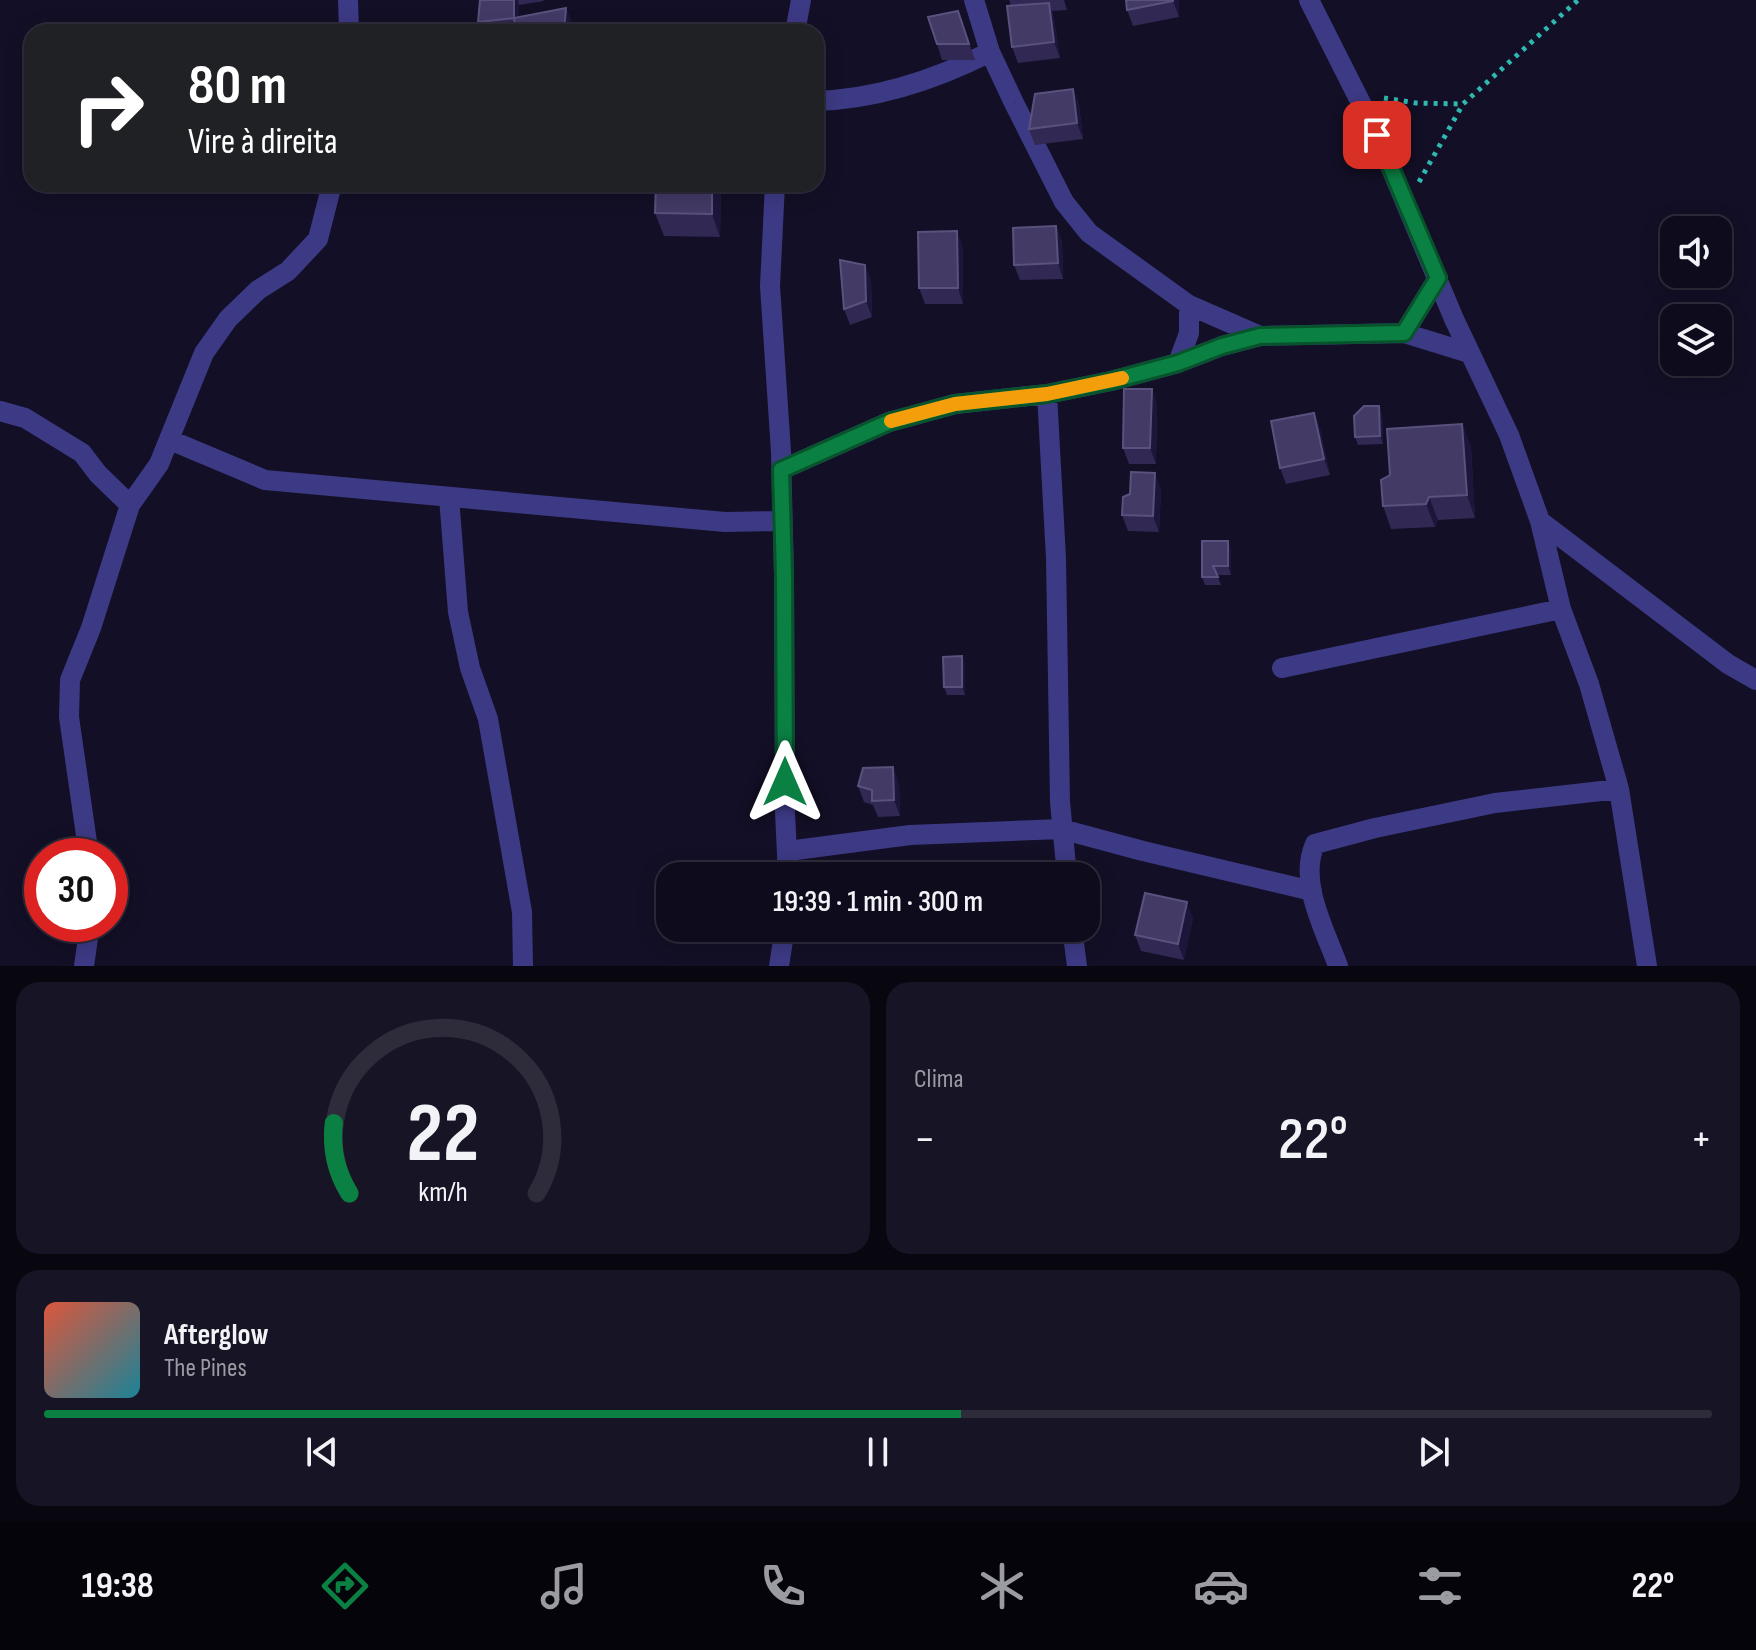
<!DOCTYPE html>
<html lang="pt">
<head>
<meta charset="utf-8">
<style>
	body { margin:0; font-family:"Sofia Sans Condensed",sans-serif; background:#171425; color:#f1f3f6; height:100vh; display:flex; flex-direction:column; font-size:30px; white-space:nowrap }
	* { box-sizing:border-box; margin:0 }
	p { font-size:26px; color:#9b9ba3 }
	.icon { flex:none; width:44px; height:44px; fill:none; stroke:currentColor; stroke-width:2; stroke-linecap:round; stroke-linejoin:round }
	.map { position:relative; height:966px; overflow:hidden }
	.details { display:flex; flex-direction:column; gap:16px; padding:16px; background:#08060f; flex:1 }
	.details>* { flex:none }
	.hud { position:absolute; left:24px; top:24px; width:800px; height:168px; border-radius:24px; box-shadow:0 4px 20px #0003,0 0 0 2px #2e2b3b; background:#202124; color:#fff; overflow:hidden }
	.tools { position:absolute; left:1660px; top:216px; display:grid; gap:16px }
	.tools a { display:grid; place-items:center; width:72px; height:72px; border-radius:16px; background:#0e0b1c; box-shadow:0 4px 20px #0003,0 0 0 2px #2e2b3b; font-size:40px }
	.speed { position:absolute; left:24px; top:838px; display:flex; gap:16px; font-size:40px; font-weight:700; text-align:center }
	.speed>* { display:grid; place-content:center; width:104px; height:104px; border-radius:50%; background:#0e0b1c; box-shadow:0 4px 20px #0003,0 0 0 2px #2e2b3b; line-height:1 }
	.speed .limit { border:12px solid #d22; background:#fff; color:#111 }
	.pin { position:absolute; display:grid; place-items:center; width:68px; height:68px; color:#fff; margin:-34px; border-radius:16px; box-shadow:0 4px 12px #0006 }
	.me { position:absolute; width:88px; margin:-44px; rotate:0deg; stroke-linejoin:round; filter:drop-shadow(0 0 6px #0008) }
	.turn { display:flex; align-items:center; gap:28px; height:168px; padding:0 32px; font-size:36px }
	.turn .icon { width:104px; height:104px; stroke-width:2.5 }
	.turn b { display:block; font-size:56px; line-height:68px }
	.big { font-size:60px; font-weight:600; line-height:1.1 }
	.details .widget { flex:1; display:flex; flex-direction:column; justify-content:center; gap:12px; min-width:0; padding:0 28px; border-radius:24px; background:#171425 }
	.details .dial { align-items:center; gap:0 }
	.dial svg { height:208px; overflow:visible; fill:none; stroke:#2e2b3b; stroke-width:7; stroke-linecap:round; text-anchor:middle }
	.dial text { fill:#f1f3f6; stroke:none }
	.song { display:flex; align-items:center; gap:24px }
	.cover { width:96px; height:96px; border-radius:12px; background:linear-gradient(135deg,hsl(10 70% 55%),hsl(190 70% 35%)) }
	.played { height:8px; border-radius:4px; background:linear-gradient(90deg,#0b8043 55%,#2e2b3b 55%) }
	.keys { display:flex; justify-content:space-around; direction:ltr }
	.heat { display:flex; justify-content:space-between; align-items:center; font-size:44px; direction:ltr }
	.details .tiles { flex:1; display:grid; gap:16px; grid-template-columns:1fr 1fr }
	.widget:last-child { grid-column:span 2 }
	.trip { position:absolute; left:656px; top:862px; width:444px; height:80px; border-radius:24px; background:#0e0b1c; box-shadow:0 4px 20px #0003,0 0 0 2px #2e2b3b; font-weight:600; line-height:80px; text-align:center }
	.tabs { display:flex; height:128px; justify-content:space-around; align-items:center; background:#06040b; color:#9b9ba3 }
	.tabs .icon { width:56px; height:56px }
	.tabs .current { color:#0b8043 }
	.tabs b { font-size:36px; color:#f1f3f6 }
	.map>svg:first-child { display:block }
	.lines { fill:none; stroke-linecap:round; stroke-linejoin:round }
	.path { stroke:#2fb8b0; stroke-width:5; stroke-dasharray:4 6; stroke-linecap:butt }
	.minor { stroke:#3d3a85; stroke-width:20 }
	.wall { fill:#312854 }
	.shaded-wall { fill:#1d163a }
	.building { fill:#433a66; stroke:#5a527e; stroke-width:2 }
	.route-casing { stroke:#07532c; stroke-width:20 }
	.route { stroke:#0b8043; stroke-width:14 }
	.slow { stroke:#f59e0b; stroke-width:14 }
</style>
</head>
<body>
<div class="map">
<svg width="1756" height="966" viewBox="0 0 1756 966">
	<rect width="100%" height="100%" fill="#130f26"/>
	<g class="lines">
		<!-- path -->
		<path class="path" d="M 1384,98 L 1416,103 L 1463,104
			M 1419,182 L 1463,104 L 1578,0"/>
		<!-- minor -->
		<path class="minor" d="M 348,0 L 349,32
			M 974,0 L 990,52 L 1014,103 L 1064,202 L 1089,233 L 1189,305 L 1260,336
			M 1309,0 L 1377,135 L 1454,319 L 1509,435 L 1540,521 L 1561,609 L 1589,684 L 1619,789 L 1647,966
			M 795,32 L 801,0
			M 816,101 C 877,99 935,80 990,52
			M 775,184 L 770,286 L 781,452 L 784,575 L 785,812 L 788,876
			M 1404,333 L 1438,278
			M 1178,363 L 1189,333 L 1189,305
			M 1047,394 L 1056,558 L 1060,802 L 1067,876
			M 0,411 L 25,418 L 82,453 L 98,474 L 130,505
			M 170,440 L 265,480 L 725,522 L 781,521
			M 781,470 L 889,422 L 955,404 L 1047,394 L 1111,381 L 1178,363 L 1222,346 L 1260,336 L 1404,333 L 1469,353
			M 449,497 L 458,612 L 470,668 L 488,719 L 522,912 L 523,966
			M 1540,521 L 1728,664 L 1756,680
			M 1282,668 L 1561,609
			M 788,851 L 910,835 L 1061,829 L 1143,851 L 1312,891
			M 89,856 L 69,717 L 70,680 L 91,628 L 130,505 L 159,464 L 204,353 L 228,319 L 258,290 L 288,271 L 318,239 L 332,184
			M 1072,928 L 1077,966
			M 84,966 L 90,924
			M 779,966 L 785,928
			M 1338,966 C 1325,930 1298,882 1315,844 L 1375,828 L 1495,803 L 1619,789"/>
	</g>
	<!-- wall -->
	<path class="wall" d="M 480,0 L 543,0 L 544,1 L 519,5 L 519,17 L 566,8 L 572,24 L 571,32 L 482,32 L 478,22 Z
		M 1009,0 L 1064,0 L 1067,10 L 1052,11 L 1054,19 L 1060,58 L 1018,63 L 1012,47 L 1011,6 Z
		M 1179,0 L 1179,17 L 1133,26 L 1127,10 Z
		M 958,11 L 975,60 L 942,60 L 937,44 Z
		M 1073,89 L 1079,105 L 1083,139 L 1035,145 L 1029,129 Z
		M 656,184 L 721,184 L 720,237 L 664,236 L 655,213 Z
		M 1056,226 L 1062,242 L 1063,279 L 1020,280 L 1014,265 Z
		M 963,247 L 963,304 L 925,304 L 919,288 Z
		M 865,265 L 871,281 L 872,317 L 850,325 L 844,309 Z
		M 1152,389 L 1157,405 L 1156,464 L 1129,464 L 1123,448 Z
		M 1314,413 L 1320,429 L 1330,475 L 1286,484 L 1280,468 Z
		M 1382,414 L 1383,444 L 1358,445 L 1355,437 Z
		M 1462,424 L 1471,448 L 1475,518 L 1438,520 L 1435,527 L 1391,529 L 1383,506 Z
		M 1161,489 L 1159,532 L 1128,531 L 1122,515 L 1130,494 Z
		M 1231,549 L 1231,575 L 1217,575 L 1221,585 L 1205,585 L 1202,577 Z
		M 962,656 L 965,664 L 965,695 L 947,695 L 944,687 Z
		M 899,783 L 900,816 L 878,817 L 873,805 L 864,802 L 858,786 Z
		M 1193,918 L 1184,960 L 1141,951 L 1135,935 Z"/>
	<!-- shaded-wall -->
	<path class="shaded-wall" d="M 514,0 L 518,0 L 519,5 L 519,32 L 514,18 Z
		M 1173,0 L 1179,0 L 1179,17 L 1173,1 Z
		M 1049,3 L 1054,19 L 1060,58 L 1054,42 Z
		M 566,8 L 572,24 L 571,32 L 564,32 Z
		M 1073,89 L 1079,105 L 1083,139 L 1077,123 Z
		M 712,184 L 721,184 L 720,237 L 712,214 Z
		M 1056,226 L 1062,242 L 1063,279 L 1058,263 Z
		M 957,231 L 963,247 L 963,304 L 958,288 Z
		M 865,265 L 871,281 L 872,317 L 866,301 Z
		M 1152,389 L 1157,405 L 1156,464 L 1150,448 Z
		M 1379,406 L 1382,414 L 1383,444 L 1380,436 Z
		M 1314,413 L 1320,429 L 1330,475 L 1324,459 Z
		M 1462,424 L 1471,448 L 1475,518 L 1467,495 Z
		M 1155,473 L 1161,489 L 1159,532 L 1153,516 Z
		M 1429,497 L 1438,520 L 1435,527 L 1426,504 Z
		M 1228,541 L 1231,549 L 1231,575 L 1228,566 Z
		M 962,656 L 965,664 L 965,695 L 962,687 Z
		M 893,767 L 899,783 L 900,816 L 894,800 Z
		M 1187,902 L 1193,918 L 1184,960 L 1178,944 Z"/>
	<!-- building -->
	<path class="building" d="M 480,0 L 514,0 L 514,18 L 478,22 Z
		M 1126,0 L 1173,0 L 1173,1 L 1127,10 Z
		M 1049,3 L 1054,42 L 1012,47 L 1007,6 Z
		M 566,8 L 564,32 L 516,32 L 514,18 Z
		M 958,11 L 969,44 L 937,44 L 928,17 Z
		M 1073,89 L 1077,123 L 1029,129 L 1035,94 Z
		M 656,184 L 712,184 L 712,214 L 655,213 Z
		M 1056,226 L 1058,263 L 1014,265 L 1013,228 Z
		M 957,231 L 958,288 L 919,288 L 918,232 Z
		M 840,260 L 865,265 L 866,301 L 844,309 Z
		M 1124,389 L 1152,389 L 1150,448 L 1123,448 Z
		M 1364,406 L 1379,406 L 1380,436 L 1355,437 L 1354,416 Z
		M 1314,413 L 1324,459 L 1280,468 L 1271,421 Z
		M 1462,424 L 1467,495 L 1429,497 L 1426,504 L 1383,506 L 1381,480 L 1390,475 L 1387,429 Z
		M 1131,472 L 1155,473 L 1153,516 L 1122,515 L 1123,497 L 1130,494 Z
		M 1202,541 L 1228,541 L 1228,566 L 1213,566 L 1218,577 L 1202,577 Z
		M 962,656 L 962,687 L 944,687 L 943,657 Z
		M 893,767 L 894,800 L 872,801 L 872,790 L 858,786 L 863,768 Z
		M 1145,893 L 1187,902 L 1178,944 L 1135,935 Z"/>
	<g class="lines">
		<!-- route casing -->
		<g class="route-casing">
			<path id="route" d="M 785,782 L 784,575 L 781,470 L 889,422 L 955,404 L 1047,394 L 1111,381 L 1178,363 L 1222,346 L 1260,336 L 1404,333 L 1438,278 L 1377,135"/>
		</g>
		<!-- route -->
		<use href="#route" class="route"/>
		<!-- slow -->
		<path class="slow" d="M 891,421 L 955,404 L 1047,394 L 1122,378"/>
	</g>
</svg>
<div class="tools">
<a><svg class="icon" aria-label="sound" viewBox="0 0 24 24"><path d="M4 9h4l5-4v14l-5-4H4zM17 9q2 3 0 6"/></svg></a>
<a><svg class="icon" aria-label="layers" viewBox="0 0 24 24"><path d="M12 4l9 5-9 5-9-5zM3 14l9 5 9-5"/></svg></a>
</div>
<div class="speed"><div class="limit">30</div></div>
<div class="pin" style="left:1377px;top:135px;background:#d93025"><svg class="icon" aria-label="arrive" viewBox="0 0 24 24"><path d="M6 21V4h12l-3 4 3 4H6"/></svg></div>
<svg class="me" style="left:785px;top:782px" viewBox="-20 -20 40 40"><path d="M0-17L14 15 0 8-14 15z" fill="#0b8043" stroke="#fff" stroke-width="4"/></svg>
<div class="trip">19:39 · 1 min · 300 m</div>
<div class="hud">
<div class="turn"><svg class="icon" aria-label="right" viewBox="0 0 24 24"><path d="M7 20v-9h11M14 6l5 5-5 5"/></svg><div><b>80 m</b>Vire à direita</div></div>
</div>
</div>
<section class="details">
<div class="tiles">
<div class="widget dial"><svg viewBox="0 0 100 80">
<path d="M14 69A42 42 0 1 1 86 69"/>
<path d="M14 69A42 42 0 0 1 8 42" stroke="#0b8043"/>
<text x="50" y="56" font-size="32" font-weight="700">22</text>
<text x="50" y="72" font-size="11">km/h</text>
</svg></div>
<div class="widget"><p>Clima</p>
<div class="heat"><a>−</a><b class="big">22°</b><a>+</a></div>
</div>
<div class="widget">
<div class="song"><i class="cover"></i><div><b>Afterglow</b><p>The Pines</p></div></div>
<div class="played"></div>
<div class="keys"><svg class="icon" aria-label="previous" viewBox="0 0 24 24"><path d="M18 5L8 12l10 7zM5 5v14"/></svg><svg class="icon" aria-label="pause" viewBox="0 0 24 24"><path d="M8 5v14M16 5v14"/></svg><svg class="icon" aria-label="next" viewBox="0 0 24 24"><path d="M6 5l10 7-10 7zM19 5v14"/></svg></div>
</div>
</div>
</section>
<nav class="tabs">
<b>19:38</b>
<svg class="icon current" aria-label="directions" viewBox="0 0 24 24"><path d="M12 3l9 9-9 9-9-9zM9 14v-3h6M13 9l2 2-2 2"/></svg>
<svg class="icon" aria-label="music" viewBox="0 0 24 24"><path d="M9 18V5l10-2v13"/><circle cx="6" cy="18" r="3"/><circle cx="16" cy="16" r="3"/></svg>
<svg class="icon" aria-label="phone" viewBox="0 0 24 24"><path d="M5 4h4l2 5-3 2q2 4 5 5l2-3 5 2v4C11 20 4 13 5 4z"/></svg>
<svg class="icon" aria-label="climate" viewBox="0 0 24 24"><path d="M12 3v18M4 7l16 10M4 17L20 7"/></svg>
<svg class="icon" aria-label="car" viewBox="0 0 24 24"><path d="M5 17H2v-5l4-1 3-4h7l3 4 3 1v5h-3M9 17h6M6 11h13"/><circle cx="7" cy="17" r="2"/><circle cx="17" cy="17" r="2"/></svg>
<svg class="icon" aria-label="filters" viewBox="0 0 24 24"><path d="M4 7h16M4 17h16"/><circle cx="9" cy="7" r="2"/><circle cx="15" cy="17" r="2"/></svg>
<b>22°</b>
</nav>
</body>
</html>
